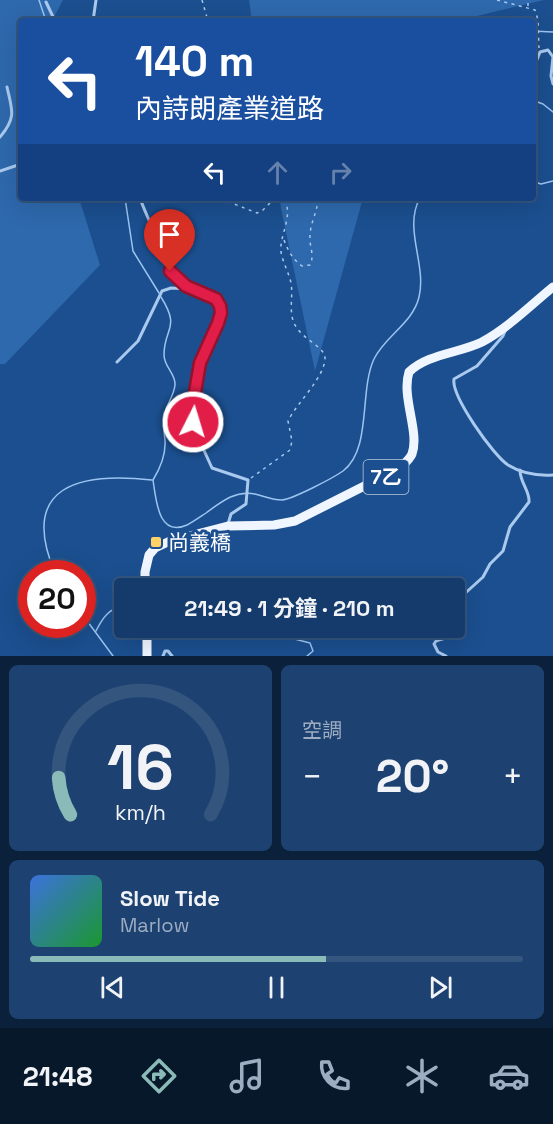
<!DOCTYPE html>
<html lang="zh-TW">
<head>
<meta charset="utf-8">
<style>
	body { margin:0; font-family:"Space Grotesk","Noto Sans TC",sans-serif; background:#1d4271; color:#f1f3f6; height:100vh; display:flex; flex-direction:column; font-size:22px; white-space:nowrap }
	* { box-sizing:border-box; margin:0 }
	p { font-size:20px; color:#9dadc1 }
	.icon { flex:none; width:33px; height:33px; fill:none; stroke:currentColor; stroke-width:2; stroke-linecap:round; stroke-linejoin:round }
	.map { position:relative; height:656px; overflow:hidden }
	.panel { display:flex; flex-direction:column; gap:9px; padding:9px; background:#0b203b; flex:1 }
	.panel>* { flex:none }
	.guide { position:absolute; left:18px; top:18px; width:518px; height:183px; border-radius:6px; box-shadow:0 6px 24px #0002,0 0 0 2px #33557e; background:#1a4fa0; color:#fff; overflow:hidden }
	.speed { position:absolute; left:18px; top:560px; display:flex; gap:12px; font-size:30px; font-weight:700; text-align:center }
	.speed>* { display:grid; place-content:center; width:78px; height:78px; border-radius:50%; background:#143b6b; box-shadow:0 6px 24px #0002,0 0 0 2px #33557e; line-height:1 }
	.speed .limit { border:9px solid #d22; background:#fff; color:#111 }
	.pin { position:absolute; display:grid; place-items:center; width:51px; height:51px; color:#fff; margin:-62px -26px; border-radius:50% 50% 50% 0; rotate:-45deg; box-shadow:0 0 6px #0007 }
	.pin .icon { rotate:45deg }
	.me { position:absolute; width:66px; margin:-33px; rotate:5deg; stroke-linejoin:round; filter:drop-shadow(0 0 4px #0008) }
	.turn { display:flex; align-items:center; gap:21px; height:126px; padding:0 18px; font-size:27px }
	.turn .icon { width:78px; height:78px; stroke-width:2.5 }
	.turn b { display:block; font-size:42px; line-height:51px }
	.lanes { display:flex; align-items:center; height:57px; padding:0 18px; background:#0003; justify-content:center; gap:30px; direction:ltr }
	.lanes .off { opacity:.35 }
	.big { font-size:45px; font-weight:700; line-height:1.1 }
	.panel .card { flex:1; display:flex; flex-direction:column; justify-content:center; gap:9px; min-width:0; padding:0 21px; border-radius:9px; background:#1d4271 }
	.panel .dial { align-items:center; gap:0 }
	.dial svg { height:156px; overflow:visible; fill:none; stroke:#33557e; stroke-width:7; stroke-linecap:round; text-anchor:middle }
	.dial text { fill:#f1f3f6; stroke:none }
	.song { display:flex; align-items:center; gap:18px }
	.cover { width:72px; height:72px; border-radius:9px; background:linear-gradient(135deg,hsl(220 70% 55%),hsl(130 70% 35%)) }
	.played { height:6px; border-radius:3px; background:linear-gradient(90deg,#8bbbb9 60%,#33557e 60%) }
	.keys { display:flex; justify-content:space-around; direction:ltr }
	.heat { display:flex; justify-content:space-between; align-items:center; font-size:33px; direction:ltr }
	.panel .tiles { flex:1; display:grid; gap:9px; grid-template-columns:1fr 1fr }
	.card:last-child { grid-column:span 2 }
	.trip { position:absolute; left:114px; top:578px; width:351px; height:60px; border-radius:6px; background:#143b6b; box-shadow:0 6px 24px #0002,0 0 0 2px #33557e; font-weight:700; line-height:60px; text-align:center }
	.tabs { display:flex; height:96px; justify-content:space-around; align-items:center; background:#08182b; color:#9dadc1 }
	.tabs .icon { width:42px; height:42px }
	.tabs .selected { color:#8bbbb9 }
	.tabs b { font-size:27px; color:#f1f3f6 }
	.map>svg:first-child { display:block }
	.green { fill:#2e69ad }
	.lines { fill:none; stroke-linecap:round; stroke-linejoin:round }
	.stream { stroke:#9cc4f0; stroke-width:1.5 }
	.path { stroke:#a9c9ee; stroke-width:1.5; stroke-dasharray:3 4.5; stroke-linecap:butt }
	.service { stroke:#a9c9ee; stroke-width:3 }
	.primary { stroke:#f0f6ff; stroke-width:9 }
	.route-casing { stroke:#92132f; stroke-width:15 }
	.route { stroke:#e11d48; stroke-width:10 }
	.poi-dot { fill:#ffd166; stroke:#1b4f8f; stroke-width:2 }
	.labels { text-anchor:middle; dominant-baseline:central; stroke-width:6; stroke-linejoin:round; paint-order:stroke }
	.shield { fill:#1b4f8f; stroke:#bbcadd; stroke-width:1.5 }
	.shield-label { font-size:20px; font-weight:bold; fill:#fff }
	.poi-label { font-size:21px; fill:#fff; stroke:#1b4f8f; text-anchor:start }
</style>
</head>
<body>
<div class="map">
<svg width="553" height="656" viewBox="0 0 553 656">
	<rect width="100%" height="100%" fill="#1b4f8f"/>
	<!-- green -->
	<path class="green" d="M 0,0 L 63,0 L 52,21 L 21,21 L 21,198 L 79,198 L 100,265 L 5,364 L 0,364 Z
		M 249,0 L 544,0 L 456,21 L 252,21 Z
		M 280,198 L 363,198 L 315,371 L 281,208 Z"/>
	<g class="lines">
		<!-- stream -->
		<path class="stream" d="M 39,0 L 46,21
			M 532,31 L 553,32
			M 532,100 L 543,104 L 553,112
			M 532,181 L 541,184 L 553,181
			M 125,198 L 133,251 L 159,293
			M 153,480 C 156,499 158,538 187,525 C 193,522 200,517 206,513 C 221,502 235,490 255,494 C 264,496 272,500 282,500 C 293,499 333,478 343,471 C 372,449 359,391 374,359 C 385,336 413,323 419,297 C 427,265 403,228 420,198
			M 153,480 C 161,467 166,454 165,440 C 164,432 163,424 164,416 C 166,405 174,396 175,385 C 176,374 164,367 164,355 C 164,327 181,329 161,297
			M 55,573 C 18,485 80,472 152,480
			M 82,614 L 113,656
			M 263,627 L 275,634 L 310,643 L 313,651 L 307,656
			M 96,631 C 103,617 109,609 124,605"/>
		<!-- path -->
		<path class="path" d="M 202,0 L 208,21
			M 497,0 L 535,10 L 538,20 L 539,48
			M 528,6 L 528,0
			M 198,198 L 229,202 L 257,213 L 262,211 L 275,198
			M 284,240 C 288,250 292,259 302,266 L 310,265 C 315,255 309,246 310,236 C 310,223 318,211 318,198
			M 251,478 L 290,450 L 292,441 L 288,421 C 296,404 325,377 325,358 C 325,345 295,338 292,316 C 290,305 293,294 291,283 C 289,273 283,263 281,252 C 279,235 295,214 283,198"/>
		<!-- service -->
		<path class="service" d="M 46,2 L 55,21
			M 93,21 L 96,0
			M 532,72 L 540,52 L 548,50 L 553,57 L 551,76 L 553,84
			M 0,137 C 17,117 12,110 7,87
			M 0,171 L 21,164
			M 140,198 C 144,210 150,221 154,233 C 163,253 166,271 185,285 C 197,294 211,293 221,306 L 218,323 L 200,363 L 192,412 L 197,435 L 212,468 L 248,480 L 246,504 L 231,514 L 228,524
			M 506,329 L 503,336 L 477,366 L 454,379 C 451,396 493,455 508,465 C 521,473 537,476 553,475
			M 117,362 L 138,341 L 162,291 L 171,288 L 189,289
			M 163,656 L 165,651 L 168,651 L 172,656
			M 446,656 L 438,652 L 434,644 L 436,641 C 450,636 460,637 465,620 L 460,607 L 461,597 L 483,577 L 490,564 L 503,551 L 510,527 L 529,502 C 530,491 520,483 520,470"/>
		<!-- primary -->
		<path class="primary" d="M 145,588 L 145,572 L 149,555 L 155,548 L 170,541 L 228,526 L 274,525 L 295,521 L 400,468 C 404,464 410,459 412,454 C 420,432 401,397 409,372 C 427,354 460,353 482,342 C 508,328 531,305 553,287
			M 147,627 L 147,656"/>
	</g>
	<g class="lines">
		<!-- route casing -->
		<g class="route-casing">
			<path id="route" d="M 170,271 L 186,286 L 216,299 L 220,306 L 221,313 L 218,323 L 200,363 L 193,404 L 193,422"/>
		</g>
		<!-- route -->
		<use href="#route" class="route"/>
	</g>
	<!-- markers -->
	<rect class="poi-dot" x="150" y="536" width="12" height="12" rx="3"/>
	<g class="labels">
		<!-- shield labels -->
		<rect class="shield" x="363.5" y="460" width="45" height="34" rx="4.5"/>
		<g class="shield-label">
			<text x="386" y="477">7乙</text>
		</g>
		<!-- poi labels -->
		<g class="poi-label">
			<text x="168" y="542">尚義橋</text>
		</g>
	</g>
</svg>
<div class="speed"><div class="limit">20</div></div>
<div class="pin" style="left:170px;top:271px;background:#d93025"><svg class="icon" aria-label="arrive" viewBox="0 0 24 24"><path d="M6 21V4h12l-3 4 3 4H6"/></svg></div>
<svg class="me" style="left:193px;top:422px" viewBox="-20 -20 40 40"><circle r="17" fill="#e11d48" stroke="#fff" stroke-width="3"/><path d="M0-11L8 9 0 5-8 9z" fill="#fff"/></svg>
<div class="trip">21:49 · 1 分鐘 · 210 m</div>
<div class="guide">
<div class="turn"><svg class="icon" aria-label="left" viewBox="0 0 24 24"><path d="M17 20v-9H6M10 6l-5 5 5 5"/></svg><div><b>140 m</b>內詩朗產業道路</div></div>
<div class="lanes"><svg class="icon" aria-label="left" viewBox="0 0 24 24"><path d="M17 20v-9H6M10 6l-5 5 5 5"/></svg><svg class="icon off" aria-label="ahead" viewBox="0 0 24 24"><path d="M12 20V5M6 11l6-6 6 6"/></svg><svg class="icon off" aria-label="right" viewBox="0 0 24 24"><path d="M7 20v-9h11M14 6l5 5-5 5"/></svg></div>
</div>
</div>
<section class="panel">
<div class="tiles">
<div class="card dial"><svg viewBox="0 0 100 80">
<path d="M14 69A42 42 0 1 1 86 69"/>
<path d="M14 69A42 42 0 0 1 8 50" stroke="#8bbbb9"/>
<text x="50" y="56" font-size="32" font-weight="700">16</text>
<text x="50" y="72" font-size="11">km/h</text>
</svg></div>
<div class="card"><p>空調</p>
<div class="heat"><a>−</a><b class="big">20°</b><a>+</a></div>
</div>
<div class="card">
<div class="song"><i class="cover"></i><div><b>Slow Tide</b><p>Marlow</p></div></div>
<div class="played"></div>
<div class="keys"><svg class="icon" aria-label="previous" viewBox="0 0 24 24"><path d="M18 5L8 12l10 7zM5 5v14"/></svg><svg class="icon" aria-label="pause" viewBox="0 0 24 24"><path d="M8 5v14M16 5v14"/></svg><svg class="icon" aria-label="next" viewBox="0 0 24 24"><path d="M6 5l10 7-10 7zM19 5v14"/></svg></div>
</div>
</div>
</section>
<nav class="tabs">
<b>21:48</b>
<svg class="icon selected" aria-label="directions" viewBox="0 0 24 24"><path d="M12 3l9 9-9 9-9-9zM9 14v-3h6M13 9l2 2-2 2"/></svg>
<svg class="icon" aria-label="music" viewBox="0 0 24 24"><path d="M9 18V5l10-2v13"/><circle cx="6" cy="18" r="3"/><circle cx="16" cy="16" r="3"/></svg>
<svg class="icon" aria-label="phone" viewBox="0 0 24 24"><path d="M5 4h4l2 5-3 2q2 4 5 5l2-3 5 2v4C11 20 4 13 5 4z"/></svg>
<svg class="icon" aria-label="climate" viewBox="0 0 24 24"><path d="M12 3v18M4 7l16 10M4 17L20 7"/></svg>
<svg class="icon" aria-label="car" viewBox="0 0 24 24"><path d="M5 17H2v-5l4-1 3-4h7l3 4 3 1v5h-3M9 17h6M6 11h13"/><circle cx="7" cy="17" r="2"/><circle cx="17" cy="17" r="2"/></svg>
</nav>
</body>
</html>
